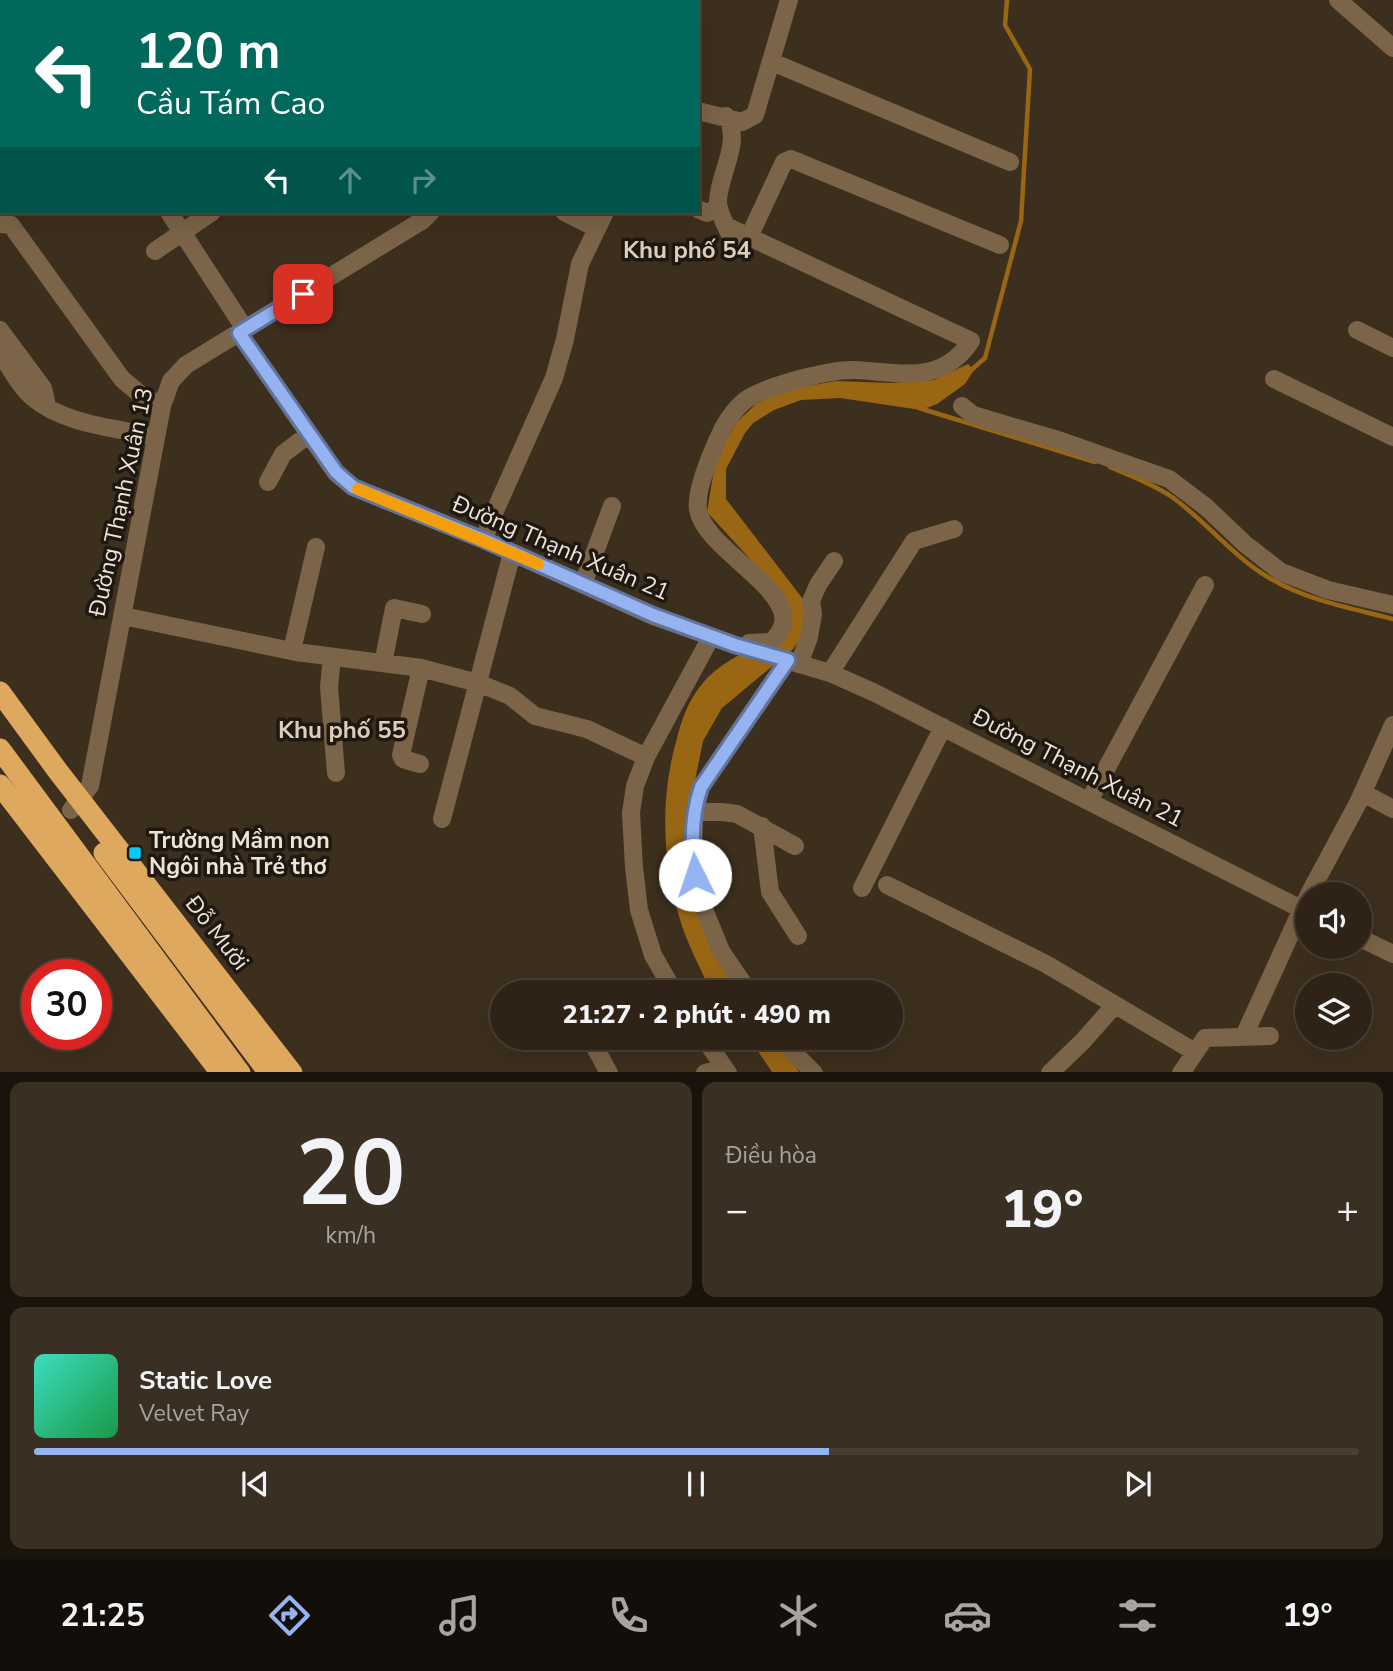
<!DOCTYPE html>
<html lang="vi">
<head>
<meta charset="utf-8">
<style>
	body { margin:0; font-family:"Nunito Sans",sans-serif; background:#3a2f23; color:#f1f3f6; height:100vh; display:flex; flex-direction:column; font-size:26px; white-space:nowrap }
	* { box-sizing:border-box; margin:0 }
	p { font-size:23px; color:#a7a4a1 }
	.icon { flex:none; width:38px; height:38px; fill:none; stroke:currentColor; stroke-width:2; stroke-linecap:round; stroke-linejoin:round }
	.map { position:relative; height:1072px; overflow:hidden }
	.panel { display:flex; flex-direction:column; gap:10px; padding:10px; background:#19130c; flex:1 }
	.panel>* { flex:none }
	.hud { position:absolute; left:0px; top:0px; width:700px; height:214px; box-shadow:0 7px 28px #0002,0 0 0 2px #494035; background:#00695c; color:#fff; overflow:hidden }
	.tools { position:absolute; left:1295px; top:882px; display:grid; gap:14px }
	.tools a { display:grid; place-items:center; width:77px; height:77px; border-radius:50%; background:#2e2316; box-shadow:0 7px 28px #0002,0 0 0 2px #494035; font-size:35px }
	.speed { position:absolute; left:21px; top:959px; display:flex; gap:14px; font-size:35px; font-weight:700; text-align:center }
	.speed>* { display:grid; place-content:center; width:91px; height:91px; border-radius:50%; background:#2e2316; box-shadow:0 7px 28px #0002,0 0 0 2px #494035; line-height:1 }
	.speed .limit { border:10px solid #d22; background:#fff; color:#111 }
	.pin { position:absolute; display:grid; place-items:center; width:60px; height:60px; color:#fff; margin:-30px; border-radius:14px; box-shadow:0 4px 10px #0006 }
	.me { position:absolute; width:77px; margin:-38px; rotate:356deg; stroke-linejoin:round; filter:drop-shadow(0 0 5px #0008) }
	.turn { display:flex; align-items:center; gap:24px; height:147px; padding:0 21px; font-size:32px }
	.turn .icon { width:91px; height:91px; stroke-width:2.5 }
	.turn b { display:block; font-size:49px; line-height:60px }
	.lanes { display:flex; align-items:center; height:66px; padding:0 21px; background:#0003; justify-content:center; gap:35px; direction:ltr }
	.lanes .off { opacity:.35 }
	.big { font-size:52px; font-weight:800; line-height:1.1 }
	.panel .widget { flex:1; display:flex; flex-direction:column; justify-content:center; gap:10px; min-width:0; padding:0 24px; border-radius:14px; background:#3a2f23 }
	.panel .dial { align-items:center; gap:0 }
	.dial b { font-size:91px; line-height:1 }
	.song { display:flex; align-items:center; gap:21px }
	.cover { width:84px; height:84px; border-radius:10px; background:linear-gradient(135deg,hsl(170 70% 55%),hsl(140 70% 35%)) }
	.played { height:7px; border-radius:4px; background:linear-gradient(90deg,#95b2f1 60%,#494035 60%) }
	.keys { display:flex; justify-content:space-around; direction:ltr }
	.heat { display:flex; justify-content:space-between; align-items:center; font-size:38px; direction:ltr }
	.panel .tiles { flex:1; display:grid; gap:10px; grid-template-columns:1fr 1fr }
	.widget:last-child { grid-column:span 2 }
	.trip { position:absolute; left:490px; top:980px; width:413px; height:70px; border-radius:35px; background:#2e2316; box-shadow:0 7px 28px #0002,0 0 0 2px #494035; font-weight:800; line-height:70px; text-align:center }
	.tabs { display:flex; height:112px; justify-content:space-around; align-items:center; background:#120e09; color:#a7a4a1 }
	.tabs .icon { width:49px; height:49px }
	.tabs .active { color:#95b2f1 }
	.tabs b { font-size:32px; color:#f1f3f6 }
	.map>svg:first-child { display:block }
	.water { fill:#996614 }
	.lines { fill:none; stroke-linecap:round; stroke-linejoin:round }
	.stream { stroke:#996614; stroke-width:4.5 }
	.minor { stroke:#7b6448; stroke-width:18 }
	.highway { stroke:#dfa85f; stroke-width:21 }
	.route-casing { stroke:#61749d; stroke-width:18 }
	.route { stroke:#95b2f1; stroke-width:12 }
	.slow { stroke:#f59e0b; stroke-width:12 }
	.poi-dot { fill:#01cbf9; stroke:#1e1810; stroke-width:2.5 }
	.labels { text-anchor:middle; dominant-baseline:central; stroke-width:7; stroke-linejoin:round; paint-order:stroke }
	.street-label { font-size:23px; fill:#ece3d9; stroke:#1e1810 }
	.poi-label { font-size:23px; font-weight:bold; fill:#ece3d9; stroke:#1e1810; text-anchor:start }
	.neighbourhood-label { font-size:24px; font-weight:bold; fill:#dfcdb8; stroke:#1e1810 }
</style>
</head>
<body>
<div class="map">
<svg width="1393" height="1073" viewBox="0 0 1393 1073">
	<rect width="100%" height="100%" fill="#3d2f1d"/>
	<!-- water -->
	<path class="water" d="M 968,364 L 974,370 L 965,384 L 937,404 L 921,410 L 840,398 L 801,400 L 774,410 L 753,423 L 745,433 L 726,469 L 726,499 L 806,603 L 801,638 L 793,649 L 722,708 L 703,741 L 692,796 L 696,893 L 748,992 L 714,992 L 708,985 C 699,966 689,946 682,926 C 663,866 659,803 676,742 C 681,721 688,701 702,684 C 721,660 757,647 783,632 L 782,594 L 707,512 L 716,457 L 737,422 L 756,404 L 785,390 L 836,381 L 891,383 L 934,380 Z
		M 749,1038 L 777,1038 L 799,1072 L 772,1072 Z"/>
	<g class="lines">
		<!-- stream -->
		<path class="stream" d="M 969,372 L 985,358 L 1021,221 L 1030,69 L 1005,25 L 1007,0
			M 919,408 L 1095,462
			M 1110,467 C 1131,476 1153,484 1172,497 C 1207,522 1234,558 1271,579 C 1309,601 1351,608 1393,619"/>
		<!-- minor -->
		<path class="minor" d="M 469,0 L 469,2
			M 483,0 L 483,2
			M 584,0 L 586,2
			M 1338,0 L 1393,48
			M 70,2 L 96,0
			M 228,2 L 229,0
			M 615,2 L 618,0
			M 0,6 L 2,6
			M 772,62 L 1010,162
			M 698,111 L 742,122 L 755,115 L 789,0
			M 726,116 C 743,143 718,174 718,202 C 718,213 732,238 737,249
			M 698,209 L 707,213 L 714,210 L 718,204
			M 169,212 L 245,329
			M 564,212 L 596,228
			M 0,224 L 11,225 L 122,379 L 141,395 L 162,406
			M 728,227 L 971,341 C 941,386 899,372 855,370 C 830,369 767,386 747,399 C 738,405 728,419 723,428 C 714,447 695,488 698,509 C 704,554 821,599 771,642 L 749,643
			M 749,237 L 784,162 L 791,159 L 1000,245
			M 155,251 L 212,212
			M 0,330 L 43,388 L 47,406
			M 1357,330 L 1393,348
			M 239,333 L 336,473 L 353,487 L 484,540 L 653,616 L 735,645 L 830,673 L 873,692 L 1307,912
			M 0,353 C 10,367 19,386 32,397 C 64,425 117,428 156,437
			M 1274,379 L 1393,437
			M 962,406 L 973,415 L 1061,441 L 1169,479 L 1206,507 L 1245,544 L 1281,572 L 1328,590 L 1393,605
			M 268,482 L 283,454 L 309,434
			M 484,540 L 490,522 L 554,378 L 565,339 L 580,264 L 605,212
			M 316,547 L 293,646 L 296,652 L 421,668 L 478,683 L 510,696 L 535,716 L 587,729 L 646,757
			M 583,584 L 612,506
			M 123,616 L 296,652
			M 332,657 L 329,687 L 336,773
			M 383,663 L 394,608 L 422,614
			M 799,664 L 809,637 L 813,614 L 811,601 L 818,585 L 834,561
			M 830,673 L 914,541 L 954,529
			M 420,764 L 403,759 L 401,755 L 421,668
			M 1363,793 L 1393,809
			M 1089,801 L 1205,585
			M 71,810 L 90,786 L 162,406 L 171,381 L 186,365 L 423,220 L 431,212
			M 694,812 L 722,812 L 737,814 L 795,846
			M 442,819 L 512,553
			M 762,826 L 770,892 L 798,936
			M 887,885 L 1046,964 L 1195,1052
			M 862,888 L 943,727
			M 1309,894 L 1358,803 L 1393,725
			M 1360,938 L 1393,954
			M 674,992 L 653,955 L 639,910 L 634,867 L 631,813 L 635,786 L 646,757 L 711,637
			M 749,992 L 721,951 L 697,892 L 693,858 L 694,812 L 701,787 L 788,660
			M 1244,1036 L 1306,900
			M 590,1038 L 609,1073
			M 704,1038 L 728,1073
			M 779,1038 L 814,1073
			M 705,1073 L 724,1067
			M 1050,1073 L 1083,1041 L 1114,1006
			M 1181,1073 L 1205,1038 L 1270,1036"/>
		<!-- highway -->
		<path class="highway" d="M 0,692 L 57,770 L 292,1073
			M 0,749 L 240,1073
			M 0,785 L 221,1073
			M 104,853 L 269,1073"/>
	</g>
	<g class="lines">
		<!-- route casing -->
		<g class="route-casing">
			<path id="route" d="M 303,294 L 239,333 L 336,472 L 353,487 L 484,540 L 653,615 L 735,645 L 788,660 L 701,787 C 691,816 691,845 695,875"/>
		</g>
		<!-- route -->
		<use href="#route" class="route"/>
		<!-- slow -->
		<path class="slow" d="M 358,489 L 538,564"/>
	</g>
	<!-- markers -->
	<rect class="poi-dot" x="128" y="846" width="14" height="14" rx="3.5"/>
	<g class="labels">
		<!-- street labels -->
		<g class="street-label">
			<text transform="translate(121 502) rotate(-78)">Đường Thạnh Xuân 13</text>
			<text transform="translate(561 548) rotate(23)">Đường Thạnh Xuân 21</text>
			<text transform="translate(1078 768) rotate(27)">Đường Thạnh Xuân 21</text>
			<text transform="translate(217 933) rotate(52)">Đỗ Mười</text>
		</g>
		<!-- poi labels -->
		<g class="poi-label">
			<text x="149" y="840">Trường Mầm non<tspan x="149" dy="26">Ngôi nhà Trẻ thơ</tspan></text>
		</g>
		<!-- neighbourhood labels -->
		<g class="neighbourhood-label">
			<text x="687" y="250">Khu phố 54</text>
			<text x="342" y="730">Khu phố 55</text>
		</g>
	</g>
</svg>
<div class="tools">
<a><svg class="icon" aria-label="sound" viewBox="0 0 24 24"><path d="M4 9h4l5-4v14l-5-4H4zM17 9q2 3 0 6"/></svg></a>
<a><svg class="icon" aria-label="layers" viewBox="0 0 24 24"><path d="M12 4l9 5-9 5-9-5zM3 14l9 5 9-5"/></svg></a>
</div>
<div class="speed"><div class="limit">30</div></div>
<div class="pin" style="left:303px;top:294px;background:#d93025"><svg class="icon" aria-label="arrive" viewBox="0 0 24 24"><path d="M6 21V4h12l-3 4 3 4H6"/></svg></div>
<svg class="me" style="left:695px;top:875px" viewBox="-20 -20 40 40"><circle r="19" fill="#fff"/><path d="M0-13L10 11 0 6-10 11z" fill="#95b2f1"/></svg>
<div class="trip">21:27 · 2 phút · 490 m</div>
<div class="hud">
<div class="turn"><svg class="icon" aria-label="left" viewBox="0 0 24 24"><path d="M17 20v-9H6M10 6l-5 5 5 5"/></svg><div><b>120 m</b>Cầu Tám Cao</div></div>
<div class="lanes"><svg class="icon" aria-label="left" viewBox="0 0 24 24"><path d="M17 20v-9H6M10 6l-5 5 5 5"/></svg><svg class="icon off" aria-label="ahead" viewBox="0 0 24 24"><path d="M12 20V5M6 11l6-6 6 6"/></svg><svg class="icon off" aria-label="right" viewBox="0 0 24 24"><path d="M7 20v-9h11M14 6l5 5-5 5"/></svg></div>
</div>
</div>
<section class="panel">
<div class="tiles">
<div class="widget dial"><b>20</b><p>km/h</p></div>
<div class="widget"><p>Điều hòa</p>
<div class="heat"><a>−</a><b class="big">19°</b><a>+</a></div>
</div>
<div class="widget">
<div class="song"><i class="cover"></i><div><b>Static Love</b><p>Velvet Ray</p></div></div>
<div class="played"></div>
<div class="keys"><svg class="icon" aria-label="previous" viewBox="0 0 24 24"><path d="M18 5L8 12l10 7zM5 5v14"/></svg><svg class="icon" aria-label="pause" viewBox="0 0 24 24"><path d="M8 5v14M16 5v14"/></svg><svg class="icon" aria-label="next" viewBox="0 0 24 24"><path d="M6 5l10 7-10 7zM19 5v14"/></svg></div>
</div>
</div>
</section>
<nav class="tabs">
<b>21:25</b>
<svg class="icon active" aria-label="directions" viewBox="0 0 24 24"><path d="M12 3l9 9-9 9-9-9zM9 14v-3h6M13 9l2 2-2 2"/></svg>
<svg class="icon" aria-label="music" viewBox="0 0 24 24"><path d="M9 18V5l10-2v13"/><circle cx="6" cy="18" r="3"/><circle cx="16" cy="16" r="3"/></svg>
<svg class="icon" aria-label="phone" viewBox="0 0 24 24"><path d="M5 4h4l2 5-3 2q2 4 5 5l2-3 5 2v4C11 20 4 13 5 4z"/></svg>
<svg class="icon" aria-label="climate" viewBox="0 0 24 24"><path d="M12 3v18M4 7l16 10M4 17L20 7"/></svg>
<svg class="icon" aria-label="car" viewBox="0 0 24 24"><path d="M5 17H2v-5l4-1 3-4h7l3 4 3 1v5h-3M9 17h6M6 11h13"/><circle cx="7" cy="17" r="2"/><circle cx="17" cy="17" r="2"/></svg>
<svg class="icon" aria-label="filters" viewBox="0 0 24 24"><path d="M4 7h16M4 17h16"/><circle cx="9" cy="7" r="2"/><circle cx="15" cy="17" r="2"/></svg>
<b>19°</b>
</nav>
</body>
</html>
